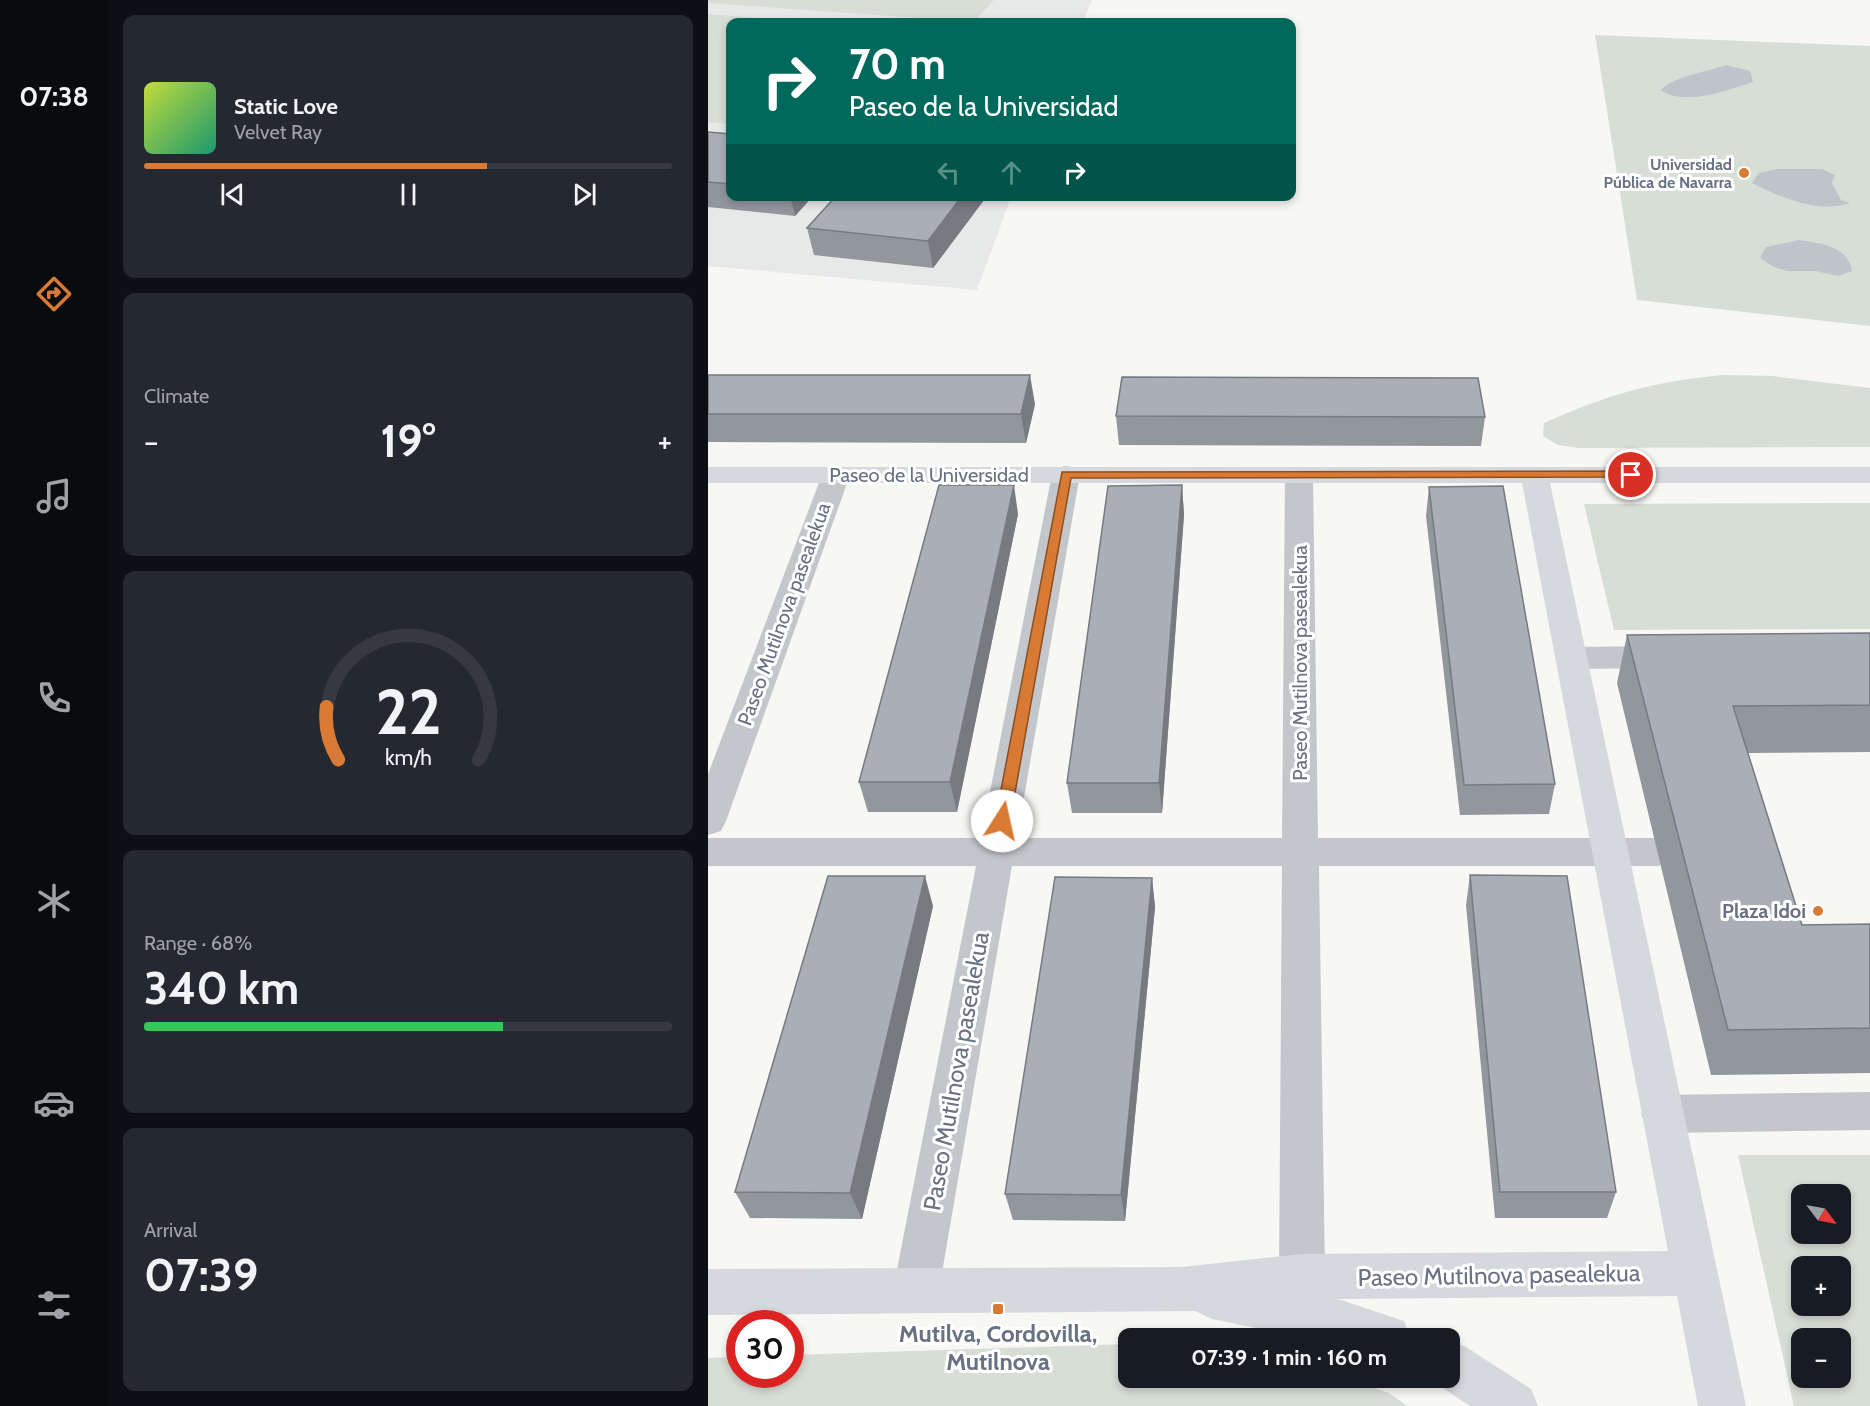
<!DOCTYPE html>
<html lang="en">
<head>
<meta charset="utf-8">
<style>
	body { margin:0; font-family:Cabin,sans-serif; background:#242831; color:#f1f3f6; height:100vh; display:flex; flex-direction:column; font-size:22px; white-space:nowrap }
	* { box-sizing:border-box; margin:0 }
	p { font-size:20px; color:#9ea1a6 }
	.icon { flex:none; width:33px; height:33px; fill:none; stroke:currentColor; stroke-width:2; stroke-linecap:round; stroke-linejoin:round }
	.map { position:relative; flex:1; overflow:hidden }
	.sheet { display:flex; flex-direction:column; gap:15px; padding:15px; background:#0d0f14; width:600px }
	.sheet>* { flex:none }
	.top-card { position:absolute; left:18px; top:18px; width:570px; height:183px; border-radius:12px; box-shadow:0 3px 9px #0003; background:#00695c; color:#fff; overflow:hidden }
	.needle { width:39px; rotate:122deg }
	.tools { position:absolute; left:1083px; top:1184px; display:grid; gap:12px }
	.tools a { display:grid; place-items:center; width:60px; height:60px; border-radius:12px; background:#171b24; box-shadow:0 3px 9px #0003; font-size:30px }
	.speed { position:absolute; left:18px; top:1310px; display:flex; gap:12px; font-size:30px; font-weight:700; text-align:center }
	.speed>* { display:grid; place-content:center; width:78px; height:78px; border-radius:50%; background:#171b24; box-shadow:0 3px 9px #0003; line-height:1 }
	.speed .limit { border:9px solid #d22; background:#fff; color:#111 }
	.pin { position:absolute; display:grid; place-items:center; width:51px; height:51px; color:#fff; margin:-26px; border:3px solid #fff; border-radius:50%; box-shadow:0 2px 6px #0007 }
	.me { position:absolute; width:66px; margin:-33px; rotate:10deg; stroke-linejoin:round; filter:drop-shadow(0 0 4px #0008) }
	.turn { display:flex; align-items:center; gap:21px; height:126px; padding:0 24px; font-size:27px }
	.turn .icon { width:78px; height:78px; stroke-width:2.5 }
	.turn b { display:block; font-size:42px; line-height:51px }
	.lanes { display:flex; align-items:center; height:57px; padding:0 24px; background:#0003; justify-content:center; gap:30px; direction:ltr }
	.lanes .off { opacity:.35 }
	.big { font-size:45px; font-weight:700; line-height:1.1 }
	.sheet .tile { flex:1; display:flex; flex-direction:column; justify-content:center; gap:9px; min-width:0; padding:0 21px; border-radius:12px; background:#242831 }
	.sheet .dial { align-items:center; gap:0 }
	.dial svg { height:156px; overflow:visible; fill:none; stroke:#363941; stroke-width:7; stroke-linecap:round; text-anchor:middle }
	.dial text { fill:#f1f3f6; stroke:none }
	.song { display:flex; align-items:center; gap:18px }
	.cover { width:72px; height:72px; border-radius:9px; background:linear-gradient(135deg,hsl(70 70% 55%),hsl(160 70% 35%)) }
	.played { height:6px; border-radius:3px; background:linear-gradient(90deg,#d87a34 65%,#363941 65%) }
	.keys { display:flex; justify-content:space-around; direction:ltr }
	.heat { display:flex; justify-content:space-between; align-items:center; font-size:33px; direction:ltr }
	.charge { height:9px; border-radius:4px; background:linear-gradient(90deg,#34c759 68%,#363941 0) }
	.trip { position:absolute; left:410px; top:1328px; width:342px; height:60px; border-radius:12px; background:#171b24; box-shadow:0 3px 9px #0003; font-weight:700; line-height:60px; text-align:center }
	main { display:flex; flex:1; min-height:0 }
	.tab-bar { display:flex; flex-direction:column; width:108px; justify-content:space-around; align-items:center; background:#090b0e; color:#9ea1a6 }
	.tab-bar .icon { width:42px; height:42px }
	.tab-bar .current { color:#d87a34 }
	.tab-bar b { font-size:27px; color:#f1f3f6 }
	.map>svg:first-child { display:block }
	.built { fill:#e7e8e8 }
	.green { fill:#d7ded6; fill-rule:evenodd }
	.water { fill:#bdc4ca }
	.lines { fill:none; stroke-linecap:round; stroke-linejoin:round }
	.street { fill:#c3c6ca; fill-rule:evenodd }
	.secondary { fill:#d5d8dc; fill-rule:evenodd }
	.wall { fill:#92969d }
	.shaded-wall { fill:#777a80 }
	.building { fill:#aaafb7; stroke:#777a80; stroke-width:1.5 }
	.route { fill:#d87a34; stroke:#8c4f22; stroke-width:1.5 }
	.poi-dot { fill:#d87a34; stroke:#fff; stroke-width:2 }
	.labels { text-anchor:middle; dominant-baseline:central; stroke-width:6; stroke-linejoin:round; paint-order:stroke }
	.far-poi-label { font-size:16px; font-weight:bold; fill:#687283; stroke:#fff; text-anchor:end }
	.street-label { font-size:20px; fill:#687283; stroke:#fff }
	.poi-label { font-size:20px; font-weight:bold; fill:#687283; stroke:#fff; text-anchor:end }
	.near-street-label { font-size:24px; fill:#687283; stroke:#fff }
	.near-poi-label { font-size:24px; font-weight:bold; fill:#687283; stroke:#fff }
</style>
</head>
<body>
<main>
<nav class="tab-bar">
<b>07:38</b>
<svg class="icon current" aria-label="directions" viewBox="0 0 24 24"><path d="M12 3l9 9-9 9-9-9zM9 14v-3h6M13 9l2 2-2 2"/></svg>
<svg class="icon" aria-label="music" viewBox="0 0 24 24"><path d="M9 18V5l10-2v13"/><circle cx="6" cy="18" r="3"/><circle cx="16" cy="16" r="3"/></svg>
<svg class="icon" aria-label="phone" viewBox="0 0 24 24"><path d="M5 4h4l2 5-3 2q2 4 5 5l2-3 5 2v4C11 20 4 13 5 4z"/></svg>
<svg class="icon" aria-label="climate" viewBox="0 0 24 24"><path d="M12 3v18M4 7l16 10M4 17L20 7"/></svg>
<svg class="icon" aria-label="car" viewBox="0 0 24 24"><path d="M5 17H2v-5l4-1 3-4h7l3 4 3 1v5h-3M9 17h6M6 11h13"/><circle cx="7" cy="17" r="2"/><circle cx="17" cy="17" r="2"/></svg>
<svg class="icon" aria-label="filters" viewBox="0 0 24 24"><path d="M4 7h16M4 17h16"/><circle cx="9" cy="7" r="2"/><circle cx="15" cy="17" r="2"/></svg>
</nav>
<section class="sheet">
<div class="tile">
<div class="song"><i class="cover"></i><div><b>Static Love</b><p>Velvet Ray</p></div></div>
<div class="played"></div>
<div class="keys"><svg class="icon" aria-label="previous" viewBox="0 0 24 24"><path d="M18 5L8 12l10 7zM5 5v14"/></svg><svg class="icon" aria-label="pause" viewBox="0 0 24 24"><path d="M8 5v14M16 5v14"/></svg><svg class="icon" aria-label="next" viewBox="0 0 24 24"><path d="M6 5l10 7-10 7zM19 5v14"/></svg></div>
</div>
<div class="tile"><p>Climate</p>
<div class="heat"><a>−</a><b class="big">19°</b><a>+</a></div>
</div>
<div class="tile dial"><svg viewBox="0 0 100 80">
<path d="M14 69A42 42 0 1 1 86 69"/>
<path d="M14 69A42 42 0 0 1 8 42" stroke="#d87a34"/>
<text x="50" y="56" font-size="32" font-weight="700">22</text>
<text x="50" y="72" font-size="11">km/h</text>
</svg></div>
<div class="tile"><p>Range · 68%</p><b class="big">340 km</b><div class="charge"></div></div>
<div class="tile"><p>Arrival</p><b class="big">07:39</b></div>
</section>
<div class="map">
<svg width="1162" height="1406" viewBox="0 0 1162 1406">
	<rect width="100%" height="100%" fill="#f7f7f4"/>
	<!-- built -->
	<path class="built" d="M 0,0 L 384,0 L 375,22 L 22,22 L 22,196 L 303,197 L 269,290 L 0,266 Z"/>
	<!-- green -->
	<path class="green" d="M 0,0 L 286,0 L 265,22 L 0,3 Z
		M 0,14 L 100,22 L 22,22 L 22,124 L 0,122 Z
		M 887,35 L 1162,46 L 1162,326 L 929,300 Z
		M 1015,375 L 1064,376 L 1162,388 L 1162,447 L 871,448 L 850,445 L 835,436 L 836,423 C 898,395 947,381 1015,375 Z
		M 1162,503 L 1162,629 L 906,630 L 876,504 Z
		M 1030,1155 L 1162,1155 L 1162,1406 L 1086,1406 ZM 1094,1194 L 1132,1194 L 1132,1233 L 1094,1233 ZM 1094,1266 L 1132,1266 L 1132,1305 L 1094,1305 ZM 1094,1338 L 1132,1338 L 1132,1377 L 1094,1377 Z
		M 420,1344 L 420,1377 L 636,1377 L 681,1393 L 699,1406 L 0,1406 L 0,1358 L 31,1357 L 32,1374 L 82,1374 L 83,1355 Z"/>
	<!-- water -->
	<path class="water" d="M 1018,65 L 1042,71 L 1045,82 C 1019,90 977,107 953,90 C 966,76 999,72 1018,65 Z
		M 1069,169 L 1114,169 L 1127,175 L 1124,183 L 1133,200 L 1142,203 C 1111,214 1072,197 1044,183 L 1051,173 Z
		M 1091,240 C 1114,244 1139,245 1144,271 L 1130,276 L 1108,271 L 1079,271 L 1064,266 L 1052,258 L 1058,247 Z"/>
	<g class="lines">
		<!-- street -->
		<path class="street" d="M 358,466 L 368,468 L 372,474 L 309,838 L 574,838 L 577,475 L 581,469 L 591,467 L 601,469 L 605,475 L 610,838 L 950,838 L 963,842 L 968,852 L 963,862 L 950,866 L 611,866 L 617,1277 L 610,1293 L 594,1300 L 578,1293 L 571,1277 L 574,866 L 304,866 L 231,1290 L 224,1306 L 208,1313 L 192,1306 L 185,1290 L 268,866 L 0,866 L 0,838 L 273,838 L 344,474 L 348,468 Z
			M 128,467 L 138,469 L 142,475 L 18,821 L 13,831 L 0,835 L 0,774 L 114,475 L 118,469 Z
			M 959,646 L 970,649 L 975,657 L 970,665 L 959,668 L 865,669 L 854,666 L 849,658 L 854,650 L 865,647 Z
			M 1162,1092 L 1162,1130 L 954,1133 L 939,1127 L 933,1114 L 939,1101 L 954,1095 Z"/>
		<!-- secondary -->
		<path class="secondary" d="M 0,467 L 1162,467 L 1162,483 L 842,483 L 1038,1406 L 990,1406 L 969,1296 L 630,1299 L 696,1321 L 703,1338 L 598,1338 L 504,1319 L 487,1311 L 0,1315 L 0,1269 L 473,1267 L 594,1254 L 960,1251 L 814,483 L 0,483 Z
			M 741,1340 L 758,1347 L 823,1389 L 830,1406 L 762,1406 L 724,1381 L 722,1377 L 741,1377 Z"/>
	</g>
	<!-- wall -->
	<path class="wall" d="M 0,132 L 22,134 L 22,196 L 105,196 L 87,216 L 0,207 Z
		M 128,196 L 279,196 L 225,268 L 106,255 L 99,228 Z
		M 0,375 L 327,404 L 318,443 L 0,442 Z
		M 408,416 L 777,417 L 773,446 L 411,445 Z
		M 474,485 L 476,515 L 454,813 L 364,813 L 359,783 Z
		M 721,487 L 847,784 L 841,814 L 752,815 L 718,516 Z
		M 310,514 L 249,812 L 160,812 L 151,782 Z
		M 1162,633 L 1162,752 L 1040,753 L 1094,925 L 1162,924 L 1162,1073 L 1003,1075 L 909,683 L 919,635 Z
		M 762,875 L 908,1192 L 899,1218 L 787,1218 L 758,905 Z
		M 444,878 L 447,907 L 417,1221 L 305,1220 L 297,1194 Z
		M 225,906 L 154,1219 L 42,1218 L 27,1192 Z"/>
	<!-- shaded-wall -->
	<path class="shaded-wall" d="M 82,196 L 105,196 L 87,216 Z
		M 254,196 L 279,196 L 225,268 L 220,241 Z
		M 322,375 L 327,404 L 318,443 L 313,414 Z
		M 306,485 L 310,514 L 249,812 L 242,782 Z
		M 474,485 L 476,515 L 454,813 L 451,783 Z
		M 217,876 L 225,906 L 154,1219 L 142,1193 Z
		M 444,878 L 447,907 L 417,1221 L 413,1195 Z"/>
	<!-- building -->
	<path class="building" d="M 0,132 L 22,134 L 22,184 L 0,182 Z
		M 128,196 L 254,196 L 220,241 L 99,228 Z
		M 0,375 L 322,375 L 313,414 L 0,414 Z
		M 414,377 L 770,378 L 777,417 L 408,416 Z
		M 231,485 L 306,485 L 242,782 L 151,782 Z
		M 474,485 L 451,783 L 359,783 L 400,486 Z
		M 795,486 L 847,784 L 756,785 L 721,487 Z
		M 1162,633 L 1162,705 L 1025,706 L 1094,925 L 1162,924 L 1162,1028 L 1020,1030 L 919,635 Z
		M 762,875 L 859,876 L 908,1192 L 792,1192 Z
		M 120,876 L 217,876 L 142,1193 L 27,1192 Z
		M 347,877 L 444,878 L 413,1195 L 297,1194 Z"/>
	<!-- route -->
	<path class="route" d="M 923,471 L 928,475 L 927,477 L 363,478 L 302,821 L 294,827 L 289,825 L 287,821 L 354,472 Z"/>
	<!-- markers -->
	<g class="poi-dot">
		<circle cx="1036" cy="173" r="6"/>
		<circle cx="1110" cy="911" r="6"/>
		<rect x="284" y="1303" width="12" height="12" rx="3"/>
	</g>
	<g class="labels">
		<!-- far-poi labels -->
		<g class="far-poi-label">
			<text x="1024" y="164">Universidad<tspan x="1024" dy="18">Pública de Navarra</tspan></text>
		</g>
		<!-- street labels -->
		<g class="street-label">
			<text x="221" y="475">Paseo de la Universidad</text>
			<text transform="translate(76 614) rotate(-70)">Paseo Mutilnova pasealekua</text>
			<text transform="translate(592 663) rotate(-90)">Paseo Mutilnova pasealekua</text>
		</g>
		<!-- poi labels -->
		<g class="poi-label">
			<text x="1098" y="911">Plaza Idoi</text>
		</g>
		<!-- near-street labels -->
		<g class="near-street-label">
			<text transform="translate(248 1071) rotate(-80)">Paseo Mutilnova pasealekua</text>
			<text transform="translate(791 1275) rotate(-1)">Paseo Mutilnova pasealekua</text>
		</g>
		<!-- near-poi labels -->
		<g class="near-poi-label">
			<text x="290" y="1333">Mutilva, Cordovilla,<tspan x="290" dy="28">Mutilnova</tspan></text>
		</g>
	</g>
</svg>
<div class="tools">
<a><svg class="needle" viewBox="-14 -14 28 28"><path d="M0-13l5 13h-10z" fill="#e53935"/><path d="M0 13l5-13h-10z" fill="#9ea1a6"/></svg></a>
<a>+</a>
<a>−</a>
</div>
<div class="speed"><div class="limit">30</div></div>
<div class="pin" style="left:923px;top:475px;background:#d93025"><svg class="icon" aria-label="arrive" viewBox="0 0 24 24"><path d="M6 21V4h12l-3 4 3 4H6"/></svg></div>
<svg class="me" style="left:294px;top:821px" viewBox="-20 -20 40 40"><circle r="19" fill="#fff"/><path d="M0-13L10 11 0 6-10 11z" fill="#d87a34"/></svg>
<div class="trip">07:39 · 1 min · 160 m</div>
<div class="top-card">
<div class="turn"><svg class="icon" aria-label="right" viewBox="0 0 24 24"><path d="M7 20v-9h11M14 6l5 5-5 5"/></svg><div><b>70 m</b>Paseo de la Universidad</div></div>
<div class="lanes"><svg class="icon off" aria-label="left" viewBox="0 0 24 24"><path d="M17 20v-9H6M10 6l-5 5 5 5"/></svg><svg class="icon off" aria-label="ahead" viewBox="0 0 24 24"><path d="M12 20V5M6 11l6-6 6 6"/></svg><svg class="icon" aria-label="right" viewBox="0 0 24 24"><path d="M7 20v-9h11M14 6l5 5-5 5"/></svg></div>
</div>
</div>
</main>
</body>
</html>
